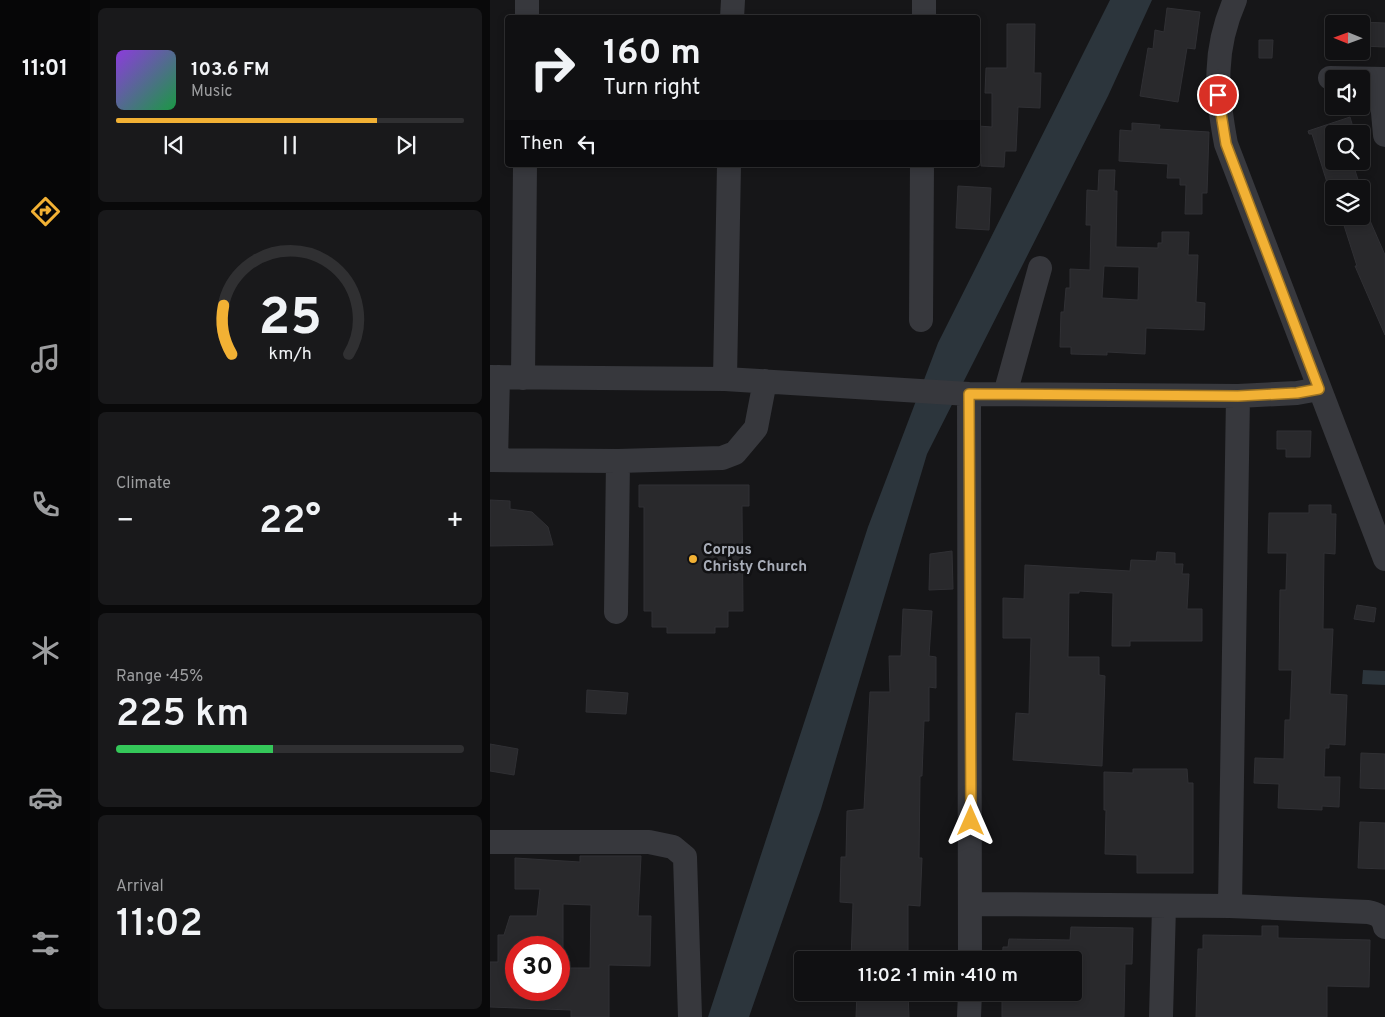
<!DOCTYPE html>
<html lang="en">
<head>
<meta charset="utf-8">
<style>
	body { margin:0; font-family:Overpass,sans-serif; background:#19191b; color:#f1f3f6; height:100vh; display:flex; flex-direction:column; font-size:19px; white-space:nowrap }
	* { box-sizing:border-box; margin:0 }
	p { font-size:16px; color:#9c9d9f }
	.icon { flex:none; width:28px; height:28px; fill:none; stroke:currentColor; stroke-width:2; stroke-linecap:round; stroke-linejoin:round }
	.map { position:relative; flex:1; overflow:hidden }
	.side { display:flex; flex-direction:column; gap:8px; padding:8px; background:#09090a; width:400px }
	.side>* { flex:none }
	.top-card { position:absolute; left:15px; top:15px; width:475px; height:152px; border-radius:5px; box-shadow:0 2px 8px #0003,0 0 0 1px #303032; background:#101012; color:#f1f3f6; overflow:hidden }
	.needle { width:32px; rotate:271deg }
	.fabs { position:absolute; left:835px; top:15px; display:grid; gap:10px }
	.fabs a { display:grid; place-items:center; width:45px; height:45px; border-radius:5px; background:#101012; box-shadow:0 2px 8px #0003,0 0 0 1px #303032; font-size:25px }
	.speed { position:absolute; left:15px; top:936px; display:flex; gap:10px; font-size:25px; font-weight:700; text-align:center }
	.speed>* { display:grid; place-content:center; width:65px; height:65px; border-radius:50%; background:#101012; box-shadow:0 2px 8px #0003,0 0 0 1px #303032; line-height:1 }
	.speed .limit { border:8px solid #d22; background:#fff; color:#111 }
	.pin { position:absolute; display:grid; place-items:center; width:42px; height:42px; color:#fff; margin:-21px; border:2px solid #fff; border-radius:50%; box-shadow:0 1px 5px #0007 }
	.me { position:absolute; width:55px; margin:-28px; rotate:0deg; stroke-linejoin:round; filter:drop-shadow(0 0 4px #0008) }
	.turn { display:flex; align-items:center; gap:18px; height:105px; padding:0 15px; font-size:22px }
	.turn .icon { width:65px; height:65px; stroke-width:2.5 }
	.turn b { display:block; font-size:35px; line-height:42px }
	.then { display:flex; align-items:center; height:48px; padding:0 15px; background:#0003; gap:10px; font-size:19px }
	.big { font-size:38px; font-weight:600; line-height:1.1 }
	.side .card { flex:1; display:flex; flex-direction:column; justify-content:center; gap:8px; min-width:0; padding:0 18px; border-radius:8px; background:#19191b }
	.side .dial { align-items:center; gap:0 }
	.dial svg { height:130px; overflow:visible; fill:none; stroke:#303032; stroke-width:7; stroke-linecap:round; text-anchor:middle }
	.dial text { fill:#f1f3f6; stroke:none }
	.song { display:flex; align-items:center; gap:15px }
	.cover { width:60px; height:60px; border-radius:8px; background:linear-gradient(135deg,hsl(270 70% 55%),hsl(140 70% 35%)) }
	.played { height:5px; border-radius:2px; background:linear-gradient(90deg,#f2b134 75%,#303032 75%) }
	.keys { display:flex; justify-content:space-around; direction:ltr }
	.heat { display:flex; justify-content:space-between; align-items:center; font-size:28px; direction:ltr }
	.charge { height:8px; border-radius:4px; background:linear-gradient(90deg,#34c759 45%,#303032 0) }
	.trip { position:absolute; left:304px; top:951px; width:288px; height:50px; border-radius:5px; background:#101012; box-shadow:0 2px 8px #0003,0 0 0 1px #303032; font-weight:600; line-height:50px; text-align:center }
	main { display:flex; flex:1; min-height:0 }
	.dock { display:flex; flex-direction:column; width:90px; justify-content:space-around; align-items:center; background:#060607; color:#9c9d9f }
	.dock .icon { width:35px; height:35px }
	.dock .active { color:#f2b134 }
	.dock b { font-size:22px; color:#f1f3f6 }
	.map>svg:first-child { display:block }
	.water { fill:#2c353c }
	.building { fill:#29292c; stroke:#303034; fill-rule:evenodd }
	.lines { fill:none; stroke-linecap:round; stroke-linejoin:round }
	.minor { stroke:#37383d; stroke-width:24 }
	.route-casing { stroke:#9d7322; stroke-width:12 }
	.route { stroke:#f2b134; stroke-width:9 }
	.poi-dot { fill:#f2b134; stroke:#111113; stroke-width:2 }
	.labels { text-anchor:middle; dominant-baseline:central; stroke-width:5; stroke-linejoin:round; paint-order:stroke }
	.poi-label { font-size:15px; font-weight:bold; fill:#a8adb8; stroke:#111113; text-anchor:start }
</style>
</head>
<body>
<main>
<nav class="dock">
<b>11:01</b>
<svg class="icon active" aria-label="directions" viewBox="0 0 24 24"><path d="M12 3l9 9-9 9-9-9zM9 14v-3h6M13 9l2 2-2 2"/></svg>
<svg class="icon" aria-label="music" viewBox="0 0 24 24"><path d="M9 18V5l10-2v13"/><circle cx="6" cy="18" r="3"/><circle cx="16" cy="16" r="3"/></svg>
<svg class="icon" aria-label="phone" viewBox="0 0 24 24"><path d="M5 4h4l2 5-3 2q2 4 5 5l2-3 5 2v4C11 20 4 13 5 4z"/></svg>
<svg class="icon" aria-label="climate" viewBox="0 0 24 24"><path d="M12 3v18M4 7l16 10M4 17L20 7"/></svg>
<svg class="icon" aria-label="car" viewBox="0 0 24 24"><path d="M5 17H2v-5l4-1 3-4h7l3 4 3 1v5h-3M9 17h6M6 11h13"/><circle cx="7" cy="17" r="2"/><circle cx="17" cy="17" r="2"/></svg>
<svg class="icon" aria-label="filters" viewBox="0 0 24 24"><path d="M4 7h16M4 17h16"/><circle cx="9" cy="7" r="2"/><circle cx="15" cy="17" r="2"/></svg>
</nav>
<section class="side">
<div class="card">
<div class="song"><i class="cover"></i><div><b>103.6 FM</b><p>Music</p></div></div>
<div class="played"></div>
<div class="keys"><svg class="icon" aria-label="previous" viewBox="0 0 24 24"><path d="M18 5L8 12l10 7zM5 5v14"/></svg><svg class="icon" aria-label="pause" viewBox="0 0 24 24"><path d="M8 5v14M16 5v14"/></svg><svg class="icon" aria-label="next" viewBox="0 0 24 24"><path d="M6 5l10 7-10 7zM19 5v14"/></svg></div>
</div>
<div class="card dial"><svg viewBox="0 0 100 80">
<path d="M14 69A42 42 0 1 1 86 69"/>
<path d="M14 69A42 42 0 0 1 9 39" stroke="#f2b134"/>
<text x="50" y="56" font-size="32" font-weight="700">25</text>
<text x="50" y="72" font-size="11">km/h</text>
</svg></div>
<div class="card"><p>Climate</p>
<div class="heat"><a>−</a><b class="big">22°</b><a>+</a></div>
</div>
<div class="card"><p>Range · 45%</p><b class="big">225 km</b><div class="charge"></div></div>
<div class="card"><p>Arrival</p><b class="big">11:02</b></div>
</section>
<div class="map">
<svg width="895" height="1017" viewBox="0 0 895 1017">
	<rect width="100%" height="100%" fill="#161618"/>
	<!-- water -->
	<path class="water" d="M 620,0 L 662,0 L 618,96 L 437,454 L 331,809 L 259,1017 L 218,1017 L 378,527 L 448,343 Z
		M 873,670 L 895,671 L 895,685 L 872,684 Z"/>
	<!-- building -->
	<path class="building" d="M 677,8 L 710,12 L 705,49 L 697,48 L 688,102 L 650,96 L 658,48 L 663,49 L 665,30 L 674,32 Z
		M 871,22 L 895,23 L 895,47 L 871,46 Z
		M 517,24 L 545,24 L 544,73 L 551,73 L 550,108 L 528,107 L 526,151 L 515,151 L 514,167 L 491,166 L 491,154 L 488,154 L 488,126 L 502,127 L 502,93 L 495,93 L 496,68 L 517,68 Z
		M 769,40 L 783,40 L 782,58 L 769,58 Z
		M 860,117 L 865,134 L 844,134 L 844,161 L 862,161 L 871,189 L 844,189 L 841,190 L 839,189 L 822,134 L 819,134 L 818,131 Z
		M 642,123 L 670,125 L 669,129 L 719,132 L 717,193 L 712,193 L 712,214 L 695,214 L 696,185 L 690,185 L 690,178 L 677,178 L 678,164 L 629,161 L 630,130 L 642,131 Z
		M 609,170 L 625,170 L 624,191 L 627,191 L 626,247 L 668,248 L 668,243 L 672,243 L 672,232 L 699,232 L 698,255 L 708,255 L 706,302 L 715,303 L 714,330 L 656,328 L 655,354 L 617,352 L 617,355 L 581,354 L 581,347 L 570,347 L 571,312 L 574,312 L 576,288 L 580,288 L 580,269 L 600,270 L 601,225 L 596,225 L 597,190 L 608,191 ZM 614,266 L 649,267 L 648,300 L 612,298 Z
		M 468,186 L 501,188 L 499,230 L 466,228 Z
		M 851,216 L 878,216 L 895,255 L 895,335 L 865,266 L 867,266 Z
		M 787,431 L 821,431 L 820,457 L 796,457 L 796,449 L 787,449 Z
		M 149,485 L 259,485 L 259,506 L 252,506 L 253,611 L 238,611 L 238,627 L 225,627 L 225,633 L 177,633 L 177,627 L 162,627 L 162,611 L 154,611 L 154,507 L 149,507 Z
		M 0,500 L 20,501 L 20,509 L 42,512 L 58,527 L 63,545 L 0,546 Z
		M 819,505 L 841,505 L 841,514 L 846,514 L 845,554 L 834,553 L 833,629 L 843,629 L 840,694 L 857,695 L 855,745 L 839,744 L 839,748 L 835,748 L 834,777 L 850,777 L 849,807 L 832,806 L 832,810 L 788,808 L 789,784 L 764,783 L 765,758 L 794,759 L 795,720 L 800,720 L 802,670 L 789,670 L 790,590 L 796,590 L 797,553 L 778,553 L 779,513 L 819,513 Z
		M 462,551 L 463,589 L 439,590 L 440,554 Z
		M 667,552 L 685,553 L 685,564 L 693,564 L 692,574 L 699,574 L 697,609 L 712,609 L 712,641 L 640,641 L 640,646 L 622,646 L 623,593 L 589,591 L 589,593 L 579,593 L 578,657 L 609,657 L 609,675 L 615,676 L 612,766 L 523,760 L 526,713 L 539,714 L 541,638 L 513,638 L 513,598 L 534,599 L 535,565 L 640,571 L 641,560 L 666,561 Z
		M 867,605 L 886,608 L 884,622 L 864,619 Z
		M 413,609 L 442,611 L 439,656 L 446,657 L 446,688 L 439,687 L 439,721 L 434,721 L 432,776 L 430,776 L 429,858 L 432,858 L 430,906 L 418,905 L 418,960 L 361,960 L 363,903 L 350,902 L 351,857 L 356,857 L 357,811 L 374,809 L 380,692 L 400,692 L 399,656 L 411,656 Z
		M 97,690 L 138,693 L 136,714 L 96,712 Z
		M 0,744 L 28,749 L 24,775 L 0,771 Z
		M 871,753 L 895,754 L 895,789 L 870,788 Z
		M 643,769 L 697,769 L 698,783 L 703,783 L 703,873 L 647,873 L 647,855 L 615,854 L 616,810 L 614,810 L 614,772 L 643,773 Z
		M 870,822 L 895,823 L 895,869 L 868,868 Z
		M 90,856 L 151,856 L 148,916 L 161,916 L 160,966 L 119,965 L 119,1017 L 81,1017 L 81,1010 L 0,1007 L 0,962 L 8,962 L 8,935 L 14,935 L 20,916 L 47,916 L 50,889 L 25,889 L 25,858 L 90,862 ZM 73,904 L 101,905 L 100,968 L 69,968 L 69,990 L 26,990 L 26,948 L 73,948 Z
		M 772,926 L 788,926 L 788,938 L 880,940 L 879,987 L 837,986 L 837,1017 L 706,1017 L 708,949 L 713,949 L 713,935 L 772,936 Z
		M 581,927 L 643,928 L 642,964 L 635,964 L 634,1017 L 512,1017 L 512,992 L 582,992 L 582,960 L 512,960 L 513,947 L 518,947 L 519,939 L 580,940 Z
		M 367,992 L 418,992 L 419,1017 L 366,1017 Z"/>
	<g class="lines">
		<!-- minor -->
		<path class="minor" d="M 745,0 C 723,50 726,91 736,144 L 895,559
			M 37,18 L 37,0
			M 242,18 L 243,0
			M 434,18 L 434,0
			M 840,78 L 895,79
			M 890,79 L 895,135
			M 431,320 L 432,165
			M 0,377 L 235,379 L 479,394 L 748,396 L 807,393 L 829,389
			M 33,378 L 35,165
			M 235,379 L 239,165
			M 479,394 L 480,960
			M 515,394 L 550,268
			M 0,460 L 128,461 L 232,458 L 245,453 L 266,428 L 275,381
			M 6,460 L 8,377
			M 126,612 L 128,461
			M 0,842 L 159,842 L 183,847 L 195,857 L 200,1017
			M 481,904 L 740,906 L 878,912 C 888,914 893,917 895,927
			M 740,906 L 748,396
			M 479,1017 L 480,992
			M 671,1017 L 674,907"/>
	</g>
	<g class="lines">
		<!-- route casing -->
		<g class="route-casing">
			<path id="route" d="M 481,821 L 479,394 L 748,396 L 807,393 L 829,389 L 736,144 L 728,95"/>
		</g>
		<!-- route -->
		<use href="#route" class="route"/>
	</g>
	<!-- markers -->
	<circle class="poi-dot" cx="203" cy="559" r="5"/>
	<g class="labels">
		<!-- poi labels -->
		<g class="poi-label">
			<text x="213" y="550">Corpus<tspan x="213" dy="17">Christy Church</tspan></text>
		</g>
	</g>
</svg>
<div class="fabs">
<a><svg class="needle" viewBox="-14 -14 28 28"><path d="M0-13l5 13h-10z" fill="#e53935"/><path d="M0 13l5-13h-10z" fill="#9c9d9f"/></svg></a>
<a><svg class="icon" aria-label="sound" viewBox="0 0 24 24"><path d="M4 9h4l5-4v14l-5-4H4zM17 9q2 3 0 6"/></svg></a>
<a><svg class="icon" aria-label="search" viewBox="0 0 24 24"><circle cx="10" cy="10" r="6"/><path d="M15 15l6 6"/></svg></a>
<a><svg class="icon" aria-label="layers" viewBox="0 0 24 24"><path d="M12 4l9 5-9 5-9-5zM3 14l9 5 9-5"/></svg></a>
</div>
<div class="speed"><div class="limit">30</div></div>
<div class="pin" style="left:728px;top:95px;background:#d93025"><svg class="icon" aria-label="arrive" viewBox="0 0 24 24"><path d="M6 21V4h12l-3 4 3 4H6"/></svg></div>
<svg class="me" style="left:481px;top:821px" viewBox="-20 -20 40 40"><path d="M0-17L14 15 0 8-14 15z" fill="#f2b134" stroke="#fff" stroke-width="4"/></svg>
<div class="trip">11:02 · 1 min · 410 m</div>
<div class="top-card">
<div class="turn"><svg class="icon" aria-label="right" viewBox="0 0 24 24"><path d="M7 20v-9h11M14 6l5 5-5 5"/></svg><div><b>160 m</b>Turn right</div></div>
<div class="then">Then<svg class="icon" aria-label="left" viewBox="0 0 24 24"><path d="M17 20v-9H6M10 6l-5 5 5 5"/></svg></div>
</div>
</div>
</main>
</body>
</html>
